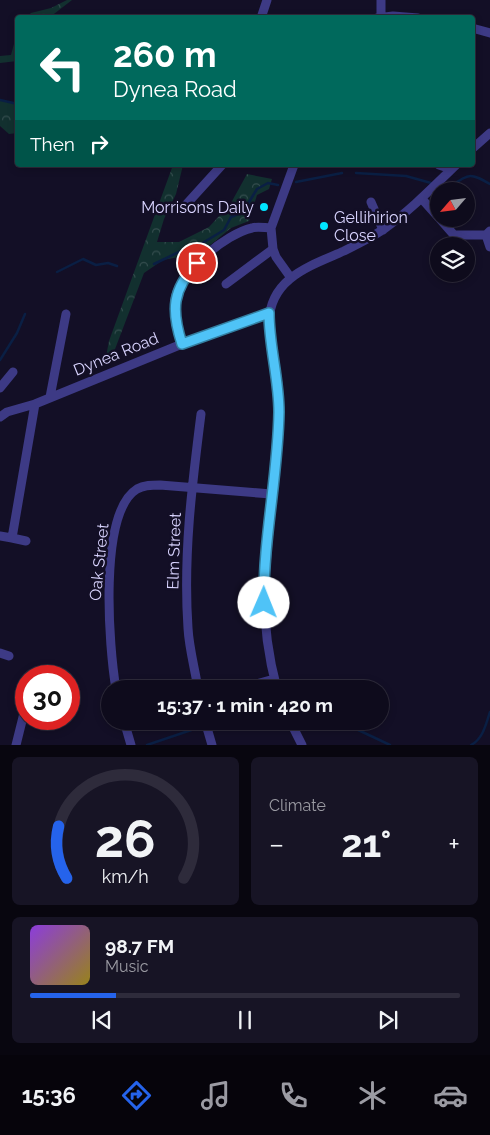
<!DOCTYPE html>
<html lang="en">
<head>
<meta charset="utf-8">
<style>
	body { margin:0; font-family:Raleway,sans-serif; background:#171425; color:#f1f3f6; height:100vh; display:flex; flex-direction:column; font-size:19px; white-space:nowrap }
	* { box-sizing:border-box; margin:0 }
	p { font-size:16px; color:#9b9ba3 }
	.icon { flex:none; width:28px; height:28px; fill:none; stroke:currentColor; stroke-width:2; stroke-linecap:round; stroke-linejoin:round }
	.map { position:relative; height:745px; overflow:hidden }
	.drawer { display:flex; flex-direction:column; gap:12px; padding:12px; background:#08060f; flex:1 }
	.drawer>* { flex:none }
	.hud { position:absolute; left:15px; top:15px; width:460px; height:152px; border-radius:5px; box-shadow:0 2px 8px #0003,0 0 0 1px #2e2b3b; background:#00695c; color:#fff; overflow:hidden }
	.needle { width:32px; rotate:242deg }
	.tools { position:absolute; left:430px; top:182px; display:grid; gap:10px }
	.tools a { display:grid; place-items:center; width:45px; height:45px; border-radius:50%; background:#0e0b1c; box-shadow:0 2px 8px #0003,0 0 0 1px #2e2b3b; font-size:25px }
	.speed { position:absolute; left:15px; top:665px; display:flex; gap:10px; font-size:25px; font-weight:700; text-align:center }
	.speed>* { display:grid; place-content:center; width:65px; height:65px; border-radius:50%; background:#0e0b1c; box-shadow:0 2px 8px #0003,0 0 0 1px #2e2b3b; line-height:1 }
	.speed .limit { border:8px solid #d22; background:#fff; color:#111 }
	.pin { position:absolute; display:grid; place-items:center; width:42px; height:42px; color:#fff; margin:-21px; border:2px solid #fff; border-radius:50%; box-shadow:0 1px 5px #0007 }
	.me { position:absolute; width:55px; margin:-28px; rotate:1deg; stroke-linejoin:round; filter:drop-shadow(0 0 4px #0008) }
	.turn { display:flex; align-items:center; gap:18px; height:105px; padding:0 15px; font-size:22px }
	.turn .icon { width:65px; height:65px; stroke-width:2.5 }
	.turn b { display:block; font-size:35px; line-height:42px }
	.then { display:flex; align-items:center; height:48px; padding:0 15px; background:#0003; gap:10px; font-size:19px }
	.big { font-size:38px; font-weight:700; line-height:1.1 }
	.drawer .card { flex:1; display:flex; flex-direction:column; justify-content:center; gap:8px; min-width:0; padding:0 18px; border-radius:8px; background:#171425 }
	.drawer .dial { align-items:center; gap:0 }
	.dial svg { height:130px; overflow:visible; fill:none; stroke:#2e2b3b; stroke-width:7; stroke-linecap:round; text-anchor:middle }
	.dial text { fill:#f1f3f6; stroke:none }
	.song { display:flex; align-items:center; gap:15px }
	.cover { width:60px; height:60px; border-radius:8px; background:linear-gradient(135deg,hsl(270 70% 55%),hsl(50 70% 35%)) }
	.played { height:5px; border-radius:2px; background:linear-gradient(90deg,#2563eb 20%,#2e2b3b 20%) }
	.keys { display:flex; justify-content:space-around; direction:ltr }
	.heat { display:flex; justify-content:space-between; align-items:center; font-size:28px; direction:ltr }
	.drawer .tiles { flex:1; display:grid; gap:12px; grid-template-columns:1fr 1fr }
	.card:last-child { grid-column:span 2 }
	.trip { position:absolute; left:101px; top:680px; width:288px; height:50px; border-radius:25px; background:#0e0b1c; box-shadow:0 2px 8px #0003,0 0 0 1px #2e2b3b; font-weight:700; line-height:50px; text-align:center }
	.tabs { display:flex; height:80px; justify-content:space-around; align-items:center; background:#06040b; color:#9b9ba3 }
	.tabs .icon { width:35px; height:35px }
	.tabs .on { color:#2563eb }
	.tabs b { font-size:22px; color:#f1f3f6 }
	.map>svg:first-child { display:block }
	.forest { fill:url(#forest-crowns) }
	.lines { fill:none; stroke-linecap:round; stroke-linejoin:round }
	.stream { stroke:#0a1f44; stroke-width:2.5 }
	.street { stroke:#3d3a85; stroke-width:9 }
	.route-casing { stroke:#337fa1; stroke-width:12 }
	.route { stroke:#4fc3f7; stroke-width:9 }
	.poi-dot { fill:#00e5ff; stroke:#130f26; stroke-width:2 }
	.labels { text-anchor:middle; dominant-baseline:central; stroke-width:5; stroke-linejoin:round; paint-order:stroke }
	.poi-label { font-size:16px; fill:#d9d4ff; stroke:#130f26; text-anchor:end }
	.street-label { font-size:16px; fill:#d9d4ff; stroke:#130f26 }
</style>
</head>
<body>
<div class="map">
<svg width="490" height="745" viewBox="0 0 490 745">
	<defs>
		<pattern id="forest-crowns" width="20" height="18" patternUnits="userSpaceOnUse" patternTransform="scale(1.25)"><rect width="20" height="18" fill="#12302f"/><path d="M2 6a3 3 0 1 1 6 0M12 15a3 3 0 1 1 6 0" fill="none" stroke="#344d4e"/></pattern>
	</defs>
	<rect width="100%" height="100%" fill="#130f26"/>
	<!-- forest -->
	<path class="forest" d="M 67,0 L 72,0 L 50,17 L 27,17 L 31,13 L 51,8 Z
		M 17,33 L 17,61 L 0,63 L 0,56 L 11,55 Z
		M 0,100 L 17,104 L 17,133 L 9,134 L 0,126 Z
		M 173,165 L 183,165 L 176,194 L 164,219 L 157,242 L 179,242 L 209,227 L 231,203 L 247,174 L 272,179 L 269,189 L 257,195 L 249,221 L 231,228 L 187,264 L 179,257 L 163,260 L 144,273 L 112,357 L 112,363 L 104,367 L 109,341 Z"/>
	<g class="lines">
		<!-- stream -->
		<path class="stream" d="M 0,100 L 18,104
			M 356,173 L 406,176 L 431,183
			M 296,182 L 342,173
			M 452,186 C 469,172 472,174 490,184
			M 154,264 L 181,251 L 191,250 L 224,230 L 231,217 L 243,212 L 257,189 L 268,183 L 278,185
			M 57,272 L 83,259 L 96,265 L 108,263 L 117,266
			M 0,360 L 17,333 L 25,314
			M 339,721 L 390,745
			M 147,745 L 218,721
			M 471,745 C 483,739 486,724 490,712"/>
		<!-- street -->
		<path class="street" d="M 381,0 L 381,16
			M 261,18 L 267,0
			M 377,18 L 393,16 L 418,18
			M 472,28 L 490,33
			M 472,149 L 490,133
			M 439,165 L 451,169
			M 422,199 L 439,218
			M 371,202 L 383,230
			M 183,208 L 222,165
			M 440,219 L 454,235 L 486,235 L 490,231
			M 486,235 L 490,247
			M 291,278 L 276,257 L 273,249 L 271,228 L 294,165
			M 226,284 L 273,249
			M 182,344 C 177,329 173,315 175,299 C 180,271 226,234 252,228 C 258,226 265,228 271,228
			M 0,388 L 13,372
			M 50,397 L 66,314
			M 0,417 L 7,412 L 35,404 L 182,344 L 269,313
			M 0,536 L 12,538 L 35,404
			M 12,538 L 26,541
			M 0,653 L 9,656
			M 116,689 C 109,648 98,513 137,489 C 144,485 152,485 160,485 L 271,494
			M 198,689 C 195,669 189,648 188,628 C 183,556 192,485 201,414
			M 238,689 L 274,679
			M 277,689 C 268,656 264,622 264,589 L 279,414 L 278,384 L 269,322 C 270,278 310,266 344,251 C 358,244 372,237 384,229 C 411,210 433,187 456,165
			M 124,721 L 131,745
			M 205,721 L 212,745
			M 290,721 L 302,745
			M 16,745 L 26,705"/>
	</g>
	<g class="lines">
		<!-- route casing -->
		<g class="route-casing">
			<path id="route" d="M 197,263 C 172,290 171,310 182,344 L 269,313 C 269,346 279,379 279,412 C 278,476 263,539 264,603"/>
		</g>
		<!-- route -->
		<use href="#route" class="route"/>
	</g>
	<!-- markers -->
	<g class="poi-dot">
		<circle cx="264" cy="207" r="5"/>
		<circle cx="324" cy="226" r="5"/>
	</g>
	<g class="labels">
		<!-- poi labels -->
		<g class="poi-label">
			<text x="254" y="207">Morrisons Daily</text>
			<text x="334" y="217" text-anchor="start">Gellihirion<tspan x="334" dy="18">Close</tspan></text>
		</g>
		<!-- street labels -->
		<g class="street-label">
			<text transform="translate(116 354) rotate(-22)">Dynea Road</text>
			<text transform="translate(174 551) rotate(-88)">Elm Street</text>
			<text transform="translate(99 562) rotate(-84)">Oak Street</text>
		</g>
	</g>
</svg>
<div class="tools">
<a><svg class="needle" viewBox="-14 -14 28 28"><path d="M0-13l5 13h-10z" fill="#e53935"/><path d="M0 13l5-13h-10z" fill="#9b9ba3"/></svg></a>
<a><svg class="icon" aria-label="layers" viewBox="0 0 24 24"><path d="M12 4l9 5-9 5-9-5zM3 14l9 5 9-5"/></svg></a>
</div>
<div class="speed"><div class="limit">30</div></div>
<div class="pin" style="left:197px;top:263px;background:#d93025"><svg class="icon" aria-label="arrive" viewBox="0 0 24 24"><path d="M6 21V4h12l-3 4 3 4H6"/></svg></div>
<svg class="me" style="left:264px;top:603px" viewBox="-20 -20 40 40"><circle r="19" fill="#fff"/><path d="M0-13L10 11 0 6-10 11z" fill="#4fc3f7"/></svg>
<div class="trip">15:37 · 1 min · 420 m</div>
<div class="hud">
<div class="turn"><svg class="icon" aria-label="left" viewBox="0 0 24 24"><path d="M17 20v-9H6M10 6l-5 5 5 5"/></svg><div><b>260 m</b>Dynea Road</div></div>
<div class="then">Then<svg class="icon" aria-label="right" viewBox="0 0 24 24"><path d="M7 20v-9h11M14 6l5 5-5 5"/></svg></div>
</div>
</div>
<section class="drawer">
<div class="tiles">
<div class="card dial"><svg viewBox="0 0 100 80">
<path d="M14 69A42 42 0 1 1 86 69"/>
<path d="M14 69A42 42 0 0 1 9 37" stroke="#2563eb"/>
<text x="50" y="56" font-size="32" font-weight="700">26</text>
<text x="50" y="72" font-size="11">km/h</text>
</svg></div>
<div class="card"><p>Climate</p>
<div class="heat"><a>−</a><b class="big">21°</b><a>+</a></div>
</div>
<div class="card">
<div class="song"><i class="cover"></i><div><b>98.7 FM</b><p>Music</p></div></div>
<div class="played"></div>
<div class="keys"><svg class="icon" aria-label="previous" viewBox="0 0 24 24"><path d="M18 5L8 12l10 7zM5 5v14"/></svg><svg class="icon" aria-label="pause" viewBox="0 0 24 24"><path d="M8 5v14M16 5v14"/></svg><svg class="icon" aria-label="next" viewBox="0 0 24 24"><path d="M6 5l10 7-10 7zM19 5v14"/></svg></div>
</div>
</div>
</section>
<nav class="tabs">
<b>15:36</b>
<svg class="icon on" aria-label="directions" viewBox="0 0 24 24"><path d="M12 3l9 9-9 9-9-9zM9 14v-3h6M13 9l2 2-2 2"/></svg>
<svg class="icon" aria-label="music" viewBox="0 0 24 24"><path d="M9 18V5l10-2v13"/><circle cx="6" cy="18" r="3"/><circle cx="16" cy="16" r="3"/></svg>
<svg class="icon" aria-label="phone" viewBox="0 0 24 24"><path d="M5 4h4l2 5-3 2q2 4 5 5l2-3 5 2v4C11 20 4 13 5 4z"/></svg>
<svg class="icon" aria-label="climate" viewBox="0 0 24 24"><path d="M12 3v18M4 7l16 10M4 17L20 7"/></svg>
<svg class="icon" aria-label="car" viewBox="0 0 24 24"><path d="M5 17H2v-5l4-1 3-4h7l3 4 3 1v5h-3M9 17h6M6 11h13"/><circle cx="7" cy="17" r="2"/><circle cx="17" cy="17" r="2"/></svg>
</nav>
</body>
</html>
